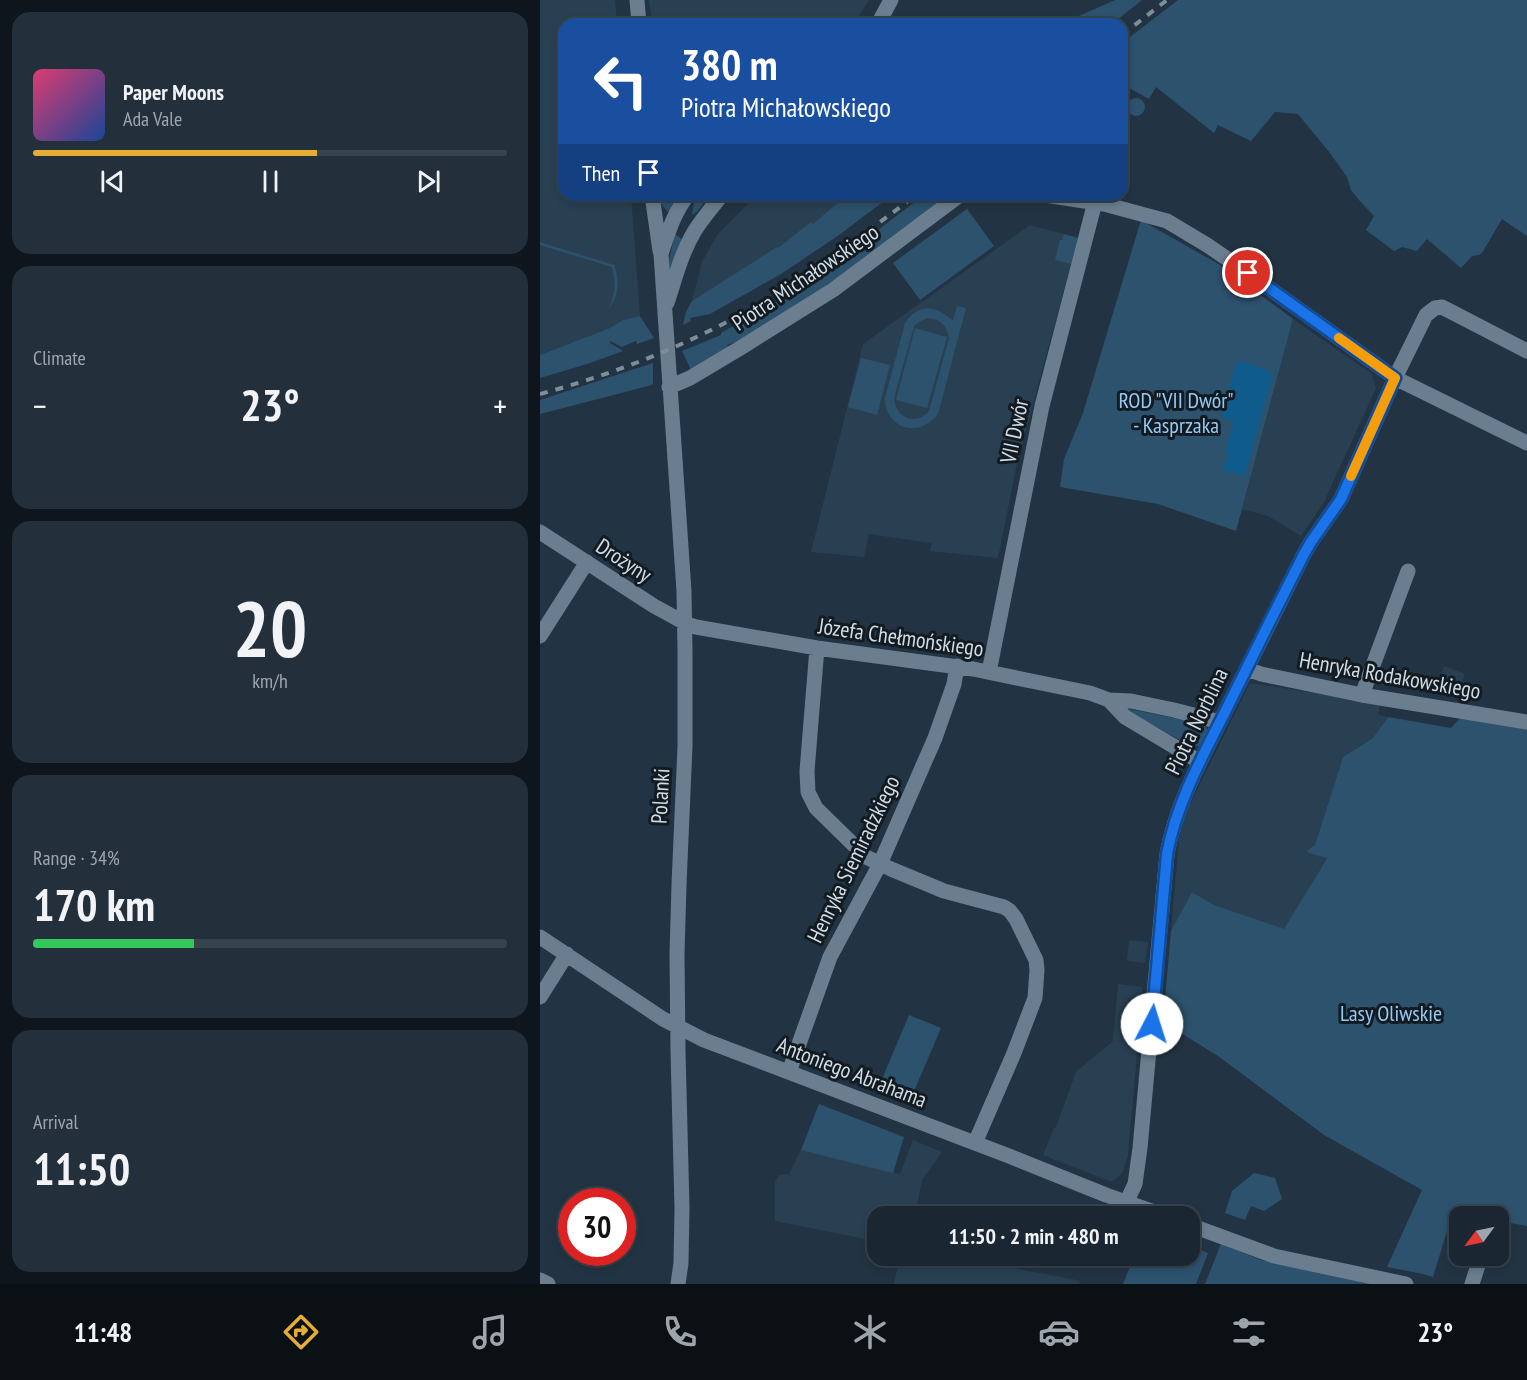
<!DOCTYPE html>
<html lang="en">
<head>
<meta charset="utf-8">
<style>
	body { margin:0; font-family:"PT Sans Narrow",sans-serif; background:#232f3a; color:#f1f3f6; height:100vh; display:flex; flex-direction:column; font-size:22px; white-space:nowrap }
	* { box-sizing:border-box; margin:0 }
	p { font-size:20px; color:#9fa5ac }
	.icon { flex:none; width:33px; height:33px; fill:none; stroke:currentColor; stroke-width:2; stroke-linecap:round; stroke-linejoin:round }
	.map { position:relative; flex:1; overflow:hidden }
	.panel { display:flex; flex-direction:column; gap:12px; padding:12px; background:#0e151c; width:540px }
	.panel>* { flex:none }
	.banner { position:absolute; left:18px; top:18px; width:570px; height:183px; border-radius:18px; box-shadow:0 3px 9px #0003,0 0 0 2px #38444d; background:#1a4fa0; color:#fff; overflow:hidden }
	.needle { width:39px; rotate:237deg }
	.tools { position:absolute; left:909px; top:1206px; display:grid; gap:12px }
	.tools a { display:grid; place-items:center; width:60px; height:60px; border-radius:12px; background:#1a2732; box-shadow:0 3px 9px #0003,0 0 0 2px #38444d; font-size:30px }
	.speed { position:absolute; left:18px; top:1188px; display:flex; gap:12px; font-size:30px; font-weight:700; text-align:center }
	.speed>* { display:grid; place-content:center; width:78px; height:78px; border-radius:50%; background:#1a2732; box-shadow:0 3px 9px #0003,0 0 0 2px #38444d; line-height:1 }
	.speed .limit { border:9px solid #d22; background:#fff; color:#111 }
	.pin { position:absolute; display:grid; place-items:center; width:51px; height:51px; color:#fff; margin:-26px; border:3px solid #fff; border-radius:50%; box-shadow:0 2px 6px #0007 }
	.me { position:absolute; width:66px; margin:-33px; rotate:5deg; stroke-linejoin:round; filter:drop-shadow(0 0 4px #0008) }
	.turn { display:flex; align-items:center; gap:21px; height:126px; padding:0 24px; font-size:27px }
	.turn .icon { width:78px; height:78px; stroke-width:2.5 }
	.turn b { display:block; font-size:42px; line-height:51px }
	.then { display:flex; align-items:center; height:57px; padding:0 24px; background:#0003; gap:12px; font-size:22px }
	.big { font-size:45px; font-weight:600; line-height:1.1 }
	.panel .card { flex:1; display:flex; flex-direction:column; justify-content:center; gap:9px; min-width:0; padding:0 21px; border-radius:18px; background:#232f3a }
	.panel .dial { align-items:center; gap:0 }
	.dial b { font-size:78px; line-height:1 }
	.song { display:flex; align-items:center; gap:18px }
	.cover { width:72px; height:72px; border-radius:9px; background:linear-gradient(135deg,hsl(340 70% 55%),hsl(220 70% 35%)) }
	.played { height:6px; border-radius:3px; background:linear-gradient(90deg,#e5ad35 60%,#38444d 60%) }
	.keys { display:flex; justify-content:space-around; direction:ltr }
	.heat { display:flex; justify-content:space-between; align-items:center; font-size:33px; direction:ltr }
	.charge { height:9px; border-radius:4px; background:linear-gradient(90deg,#34c759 34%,#38444d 0) }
	.trip { position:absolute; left:327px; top:1206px; width:333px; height:60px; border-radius:18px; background:#1a2732; box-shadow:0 3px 9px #0003,0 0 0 2px #38444d; font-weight:600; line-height:60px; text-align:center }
	.tab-bar { display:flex; height:96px; justify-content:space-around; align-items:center; background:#0a1014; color:#9fa5ac }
	.tab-bar .icon { width:42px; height:42px }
	.tab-bar .on { color:#e5ad35 }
	.tab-bar b { font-size:27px; color:#f1f3f6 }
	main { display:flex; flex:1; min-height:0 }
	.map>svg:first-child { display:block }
	.built { fill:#294053 }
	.green { fill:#2d526e; fill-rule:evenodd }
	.water { fill:#0f5c8c }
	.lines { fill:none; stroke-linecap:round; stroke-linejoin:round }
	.minor { stroke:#6a7e8f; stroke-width:15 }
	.rail { stroke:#7f8d99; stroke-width:4; stroke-dasharray:8 8; stroke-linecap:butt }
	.route-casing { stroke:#114b97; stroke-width:15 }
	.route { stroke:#1a73e8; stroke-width:10 }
	.slow { stroke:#f59e0b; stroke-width:10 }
	.labels { text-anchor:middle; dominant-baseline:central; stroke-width:6; stroke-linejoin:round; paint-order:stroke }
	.street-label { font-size:22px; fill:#d1dce5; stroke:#131b22 }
	.park-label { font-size:22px; fill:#95c9f3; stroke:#131b22 }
</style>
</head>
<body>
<main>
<section class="panel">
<div class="card">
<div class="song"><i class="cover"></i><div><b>Paper Moons</b><p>Ada Vale</p></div></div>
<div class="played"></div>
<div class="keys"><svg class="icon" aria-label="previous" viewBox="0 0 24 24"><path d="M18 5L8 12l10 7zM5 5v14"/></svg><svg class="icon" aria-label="pause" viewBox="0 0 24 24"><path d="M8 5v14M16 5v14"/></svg><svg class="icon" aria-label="next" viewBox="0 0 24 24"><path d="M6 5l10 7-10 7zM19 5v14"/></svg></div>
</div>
<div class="card"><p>Climate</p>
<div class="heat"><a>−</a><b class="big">23°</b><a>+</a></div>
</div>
<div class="card dial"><b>20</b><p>km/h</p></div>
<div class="card"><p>Range · 34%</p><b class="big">170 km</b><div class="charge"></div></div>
<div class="card"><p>Arrival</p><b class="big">11:50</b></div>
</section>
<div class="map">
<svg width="987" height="1284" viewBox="0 0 987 1284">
	<rect width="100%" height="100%" fill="#223443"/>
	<!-- built -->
	<path class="built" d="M 0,0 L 75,0 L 77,24 L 24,24 L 24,195 L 91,195 L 100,316 L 83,320 L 70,328 L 0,355 Z
		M 109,0 L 329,0 L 313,24 L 112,24 Z
		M 217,195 L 307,195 L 273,225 L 271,223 L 238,249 L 237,248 L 152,301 L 162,262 L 177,235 Z
		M 490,225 L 538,238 L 477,463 L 458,558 L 390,551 L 392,543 L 329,534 L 324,557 L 271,552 L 323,344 Z
		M 753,319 L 832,374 L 836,388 L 784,502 L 761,536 L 728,516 L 702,509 Z
		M 904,666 L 925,674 L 917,695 L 897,687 Z
		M 710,683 L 840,703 L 838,715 L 848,717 L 833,738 L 803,757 L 775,845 L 769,853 L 787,857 L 744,930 L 674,905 L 652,892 L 631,931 L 639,839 L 642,823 L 648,808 Z
		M 589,940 L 608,942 L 605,963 L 587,961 Z
		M 578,984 L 603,987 L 588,1156 L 582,1173 L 577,1178 L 572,1182 L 503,1155 L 514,1128 L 516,1127 L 536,1072 L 573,1041 Z
		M 373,1140 L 402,1152 L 382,1180 L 375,1216 L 338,1216 L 337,1244 L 332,1243 L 331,1240 L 235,1221 L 235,1182 L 239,1175 L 249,1174 L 261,1150 L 360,1174 Z
		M 339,1256 L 413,1256 L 541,1281 L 539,1284 L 354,1284 L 358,1265 L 338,1261 Z"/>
	<!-- green -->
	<path class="green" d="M 575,0 L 602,0 L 572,24 L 521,24 Z
		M 638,0 L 987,0 L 987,236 L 962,219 L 942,253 L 939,255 L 932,256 L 921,268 L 887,239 L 877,251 L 862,247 L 854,251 L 826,230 L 834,216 L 819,200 L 811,190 L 807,177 L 790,153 L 758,114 L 735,112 L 711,141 L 678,125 L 674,133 L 616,87 L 609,99 L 582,84 L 582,43 Z
		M587 107a9 9 0 1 1 18 0a9 9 0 1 1-18 0Z
		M 120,195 L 139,195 L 128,212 L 121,204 Z
		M 160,195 L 165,195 C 164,204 160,210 152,215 L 154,202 Z
		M 307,195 L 352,195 L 299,235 L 241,274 L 170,314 L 150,318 L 151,321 L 143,325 L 146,312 L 152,301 L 237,247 L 238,248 L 271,222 L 273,224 Z
		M 384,195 L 413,195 L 309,274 L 210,337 L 187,345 L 190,351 L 152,372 L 142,351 L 181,335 L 181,333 L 248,295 L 292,265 Z
		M 427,209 L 454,246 L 380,300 L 353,263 Z
		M 601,220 L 680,265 L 753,319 L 696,531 L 618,504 L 520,487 L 524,459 L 543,413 Z
		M 135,234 L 142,239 L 127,281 L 129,259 Z
		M 524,234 L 538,238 L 531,264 L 515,260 L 520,240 L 522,240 Z
		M 0,242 L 74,265 C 80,279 79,297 68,309 C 76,295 76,282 72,267 L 0,245 Z
		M 417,306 L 426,308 L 398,414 C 379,439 345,429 345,398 L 365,323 C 379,302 397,306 413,321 ZM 388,318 C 401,319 407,326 409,338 L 389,411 C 375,427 355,417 354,398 L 374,326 L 379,322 Z
		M 100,316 L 114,338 L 97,344 L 96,341 L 82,347 L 70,341 L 70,343 L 83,351 L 47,364 L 0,378 L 0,355 L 70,328 L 83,320 Z
		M 375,328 L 407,337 L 387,408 L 356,400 Z
		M 321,358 L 350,365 L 337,415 L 308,407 Z
		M 113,363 L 113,383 L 112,385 L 0,414 L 0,400 Z
		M 589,709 L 664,724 L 669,732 L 660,746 L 652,747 L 588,711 Z
		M 922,716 L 987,728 L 987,1226 L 959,1221 L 958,1216 L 944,1216 L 915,1205 L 893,1277 L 883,1274 L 847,1267 L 882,1190 L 784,1135 L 678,1056 L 623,1022 L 631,931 L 652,892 L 674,905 L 744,929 L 787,858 L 769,853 L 767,851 L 775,845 L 803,757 L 833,738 L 848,717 L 911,728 Z
		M 369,1015 L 401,1028 L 369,1103 L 337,1091 Z
		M 279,1104 L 364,1137 L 353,1173 L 261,1150 Z
		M 714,1173 L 735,1178 L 742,1199 L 724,1211 L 711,1206 L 705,1220 L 685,1213 L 692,1191 Z
		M 681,1244 L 721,1260 L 842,1284 L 665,1284 Z
		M 650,1246 L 668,1253 L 656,1284 L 583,1284 L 594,1256 L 650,1256 Z"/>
	<!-- water -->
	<path class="water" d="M 700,361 L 729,371 L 733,375 L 706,472 L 704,476 L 682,470 L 688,455 L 686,448 L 693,425 L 691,421 C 685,419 682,418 682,412 L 696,364 Z"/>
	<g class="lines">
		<!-- minor -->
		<path class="minor" d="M 97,0 L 99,24
			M 338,24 L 351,0
			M 112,195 L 120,251
			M 505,195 L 564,204 L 627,221 L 667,245 L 708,273 L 855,378 L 987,443
			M 127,303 C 135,279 141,254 154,232 C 162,219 172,207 182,195
			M 129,387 L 150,378 L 202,347 L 293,290 L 420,195
			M 0,532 L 114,606 L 145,623 L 156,627 L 277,648 L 433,669 L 550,693 L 569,700 L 591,701 L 634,710 L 680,722
			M 0,636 L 47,562
			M 277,648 L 267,771 L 268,792 L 276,808 L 326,857 L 351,869 L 404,891 L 464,907 L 470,911 L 476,919 L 496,960 L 497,970 L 495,998 L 474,1053 L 435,1143
			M 707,669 L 721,674 L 822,695 L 987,722
			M 449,672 L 502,406 L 555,202
			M 822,695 L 868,571
			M 569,700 L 585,717 L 660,762
			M 0,937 L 123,1019 L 164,1040 L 469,1156 L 566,1195 L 626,1216
			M 0,997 L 27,954
			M 249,1072 L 290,957 L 340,864 L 395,738 L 414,684 L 417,666
			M 586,1203 L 595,1184 L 600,1148 L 627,854 C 636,804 663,756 686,710 C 712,658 738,606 764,554 L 771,542 L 801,499 L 855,378 L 886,315 L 895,308 L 902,307 L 987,351
			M 650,1225 L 734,1256 L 866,1284
			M 0,1280 L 8,1284
			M 138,1284 L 141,1263 L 142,1208 L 138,1051 L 137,954 L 139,885 L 145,746 L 145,651 L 144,591 L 121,254 C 128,233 134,212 148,195
			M 932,1284 L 941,1256"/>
		<!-- rail -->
		<path class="rail" d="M 582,35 L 627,0
			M 0,394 C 78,373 153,343 223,302 C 276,270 326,233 376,195"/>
	</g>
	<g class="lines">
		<!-- route casing -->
		<g class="route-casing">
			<path id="route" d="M 612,1024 L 627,854 C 636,805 661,759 684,714 C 710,661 737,607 764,554 L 771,542 L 801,499 L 855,378 L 708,273"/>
		</g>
		<!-- route -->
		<use href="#route" class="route"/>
		<!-- slow -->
		<path class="slow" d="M 799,338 L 855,378 L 811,476"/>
	</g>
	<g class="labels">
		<!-- street labels -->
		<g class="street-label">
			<text transform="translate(265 277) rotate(-34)">Piotra Michałowskiego</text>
			<text transform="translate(474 431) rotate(-78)">VII Dwór</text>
			<text transform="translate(84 560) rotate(33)">Drożyny</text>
			<text transform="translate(361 637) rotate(8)">Józefa Chełmońskiego</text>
			<text transform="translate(850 675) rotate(10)">Henryka Rodakowskiego</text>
			<text transform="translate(656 721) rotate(-64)">Piotra Norblina</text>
			<text transform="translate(120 796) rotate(-87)">Polanki</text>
			<text transform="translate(313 859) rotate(-64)">Henryka Siemiradzkiego</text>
			<text transform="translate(312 1072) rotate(21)">Antoniego Abrahama</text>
		</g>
		<!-- park labels -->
		<g class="park-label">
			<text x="636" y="400">ROD "VII Dwór"<tspan x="636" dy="25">- Kasprzaka</tspan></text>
			<text x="851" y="1013">Lasy Oliwskie</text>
		</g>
	</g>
</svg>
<div class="tools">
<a><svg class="needle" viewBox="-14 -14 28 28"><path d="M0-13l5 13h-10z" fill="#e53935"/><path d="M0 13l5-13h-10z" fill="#9fa5ac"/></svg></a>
</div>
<div class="speed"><div class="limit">30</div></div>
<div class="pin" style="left:708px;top:273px;background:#d93025"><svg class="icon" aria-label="arrive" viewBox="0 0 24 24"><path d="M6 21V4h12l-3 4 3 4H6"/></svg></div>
<svg class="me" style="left:612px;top:1024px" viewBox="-20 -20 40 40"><circle r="19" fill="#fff"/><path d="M0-13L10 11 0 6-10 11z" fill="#1a73e8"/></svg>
<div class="trip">11:50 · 2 min · 480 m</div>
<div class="banner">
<div class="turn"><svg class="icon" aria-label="left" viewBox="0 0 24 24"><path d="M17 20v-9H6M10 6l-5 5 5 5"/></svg><div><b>380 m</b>Piotra Michałowskiego</div></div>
<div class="then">Then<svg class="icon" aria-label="arrive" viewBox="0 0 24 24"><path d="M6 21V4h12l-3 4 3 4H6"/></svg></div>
</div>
</div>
</main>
<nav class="tab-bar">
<b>11:48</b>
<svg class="icon on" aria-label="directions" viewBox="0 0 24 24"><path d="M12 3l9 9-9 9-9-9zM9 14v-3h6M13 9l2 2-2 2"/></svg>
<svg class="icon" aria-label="music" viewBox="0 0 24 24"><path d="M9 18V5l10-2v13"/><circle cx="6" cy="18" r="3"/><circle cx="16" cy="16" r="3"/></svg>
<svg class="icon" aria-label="phone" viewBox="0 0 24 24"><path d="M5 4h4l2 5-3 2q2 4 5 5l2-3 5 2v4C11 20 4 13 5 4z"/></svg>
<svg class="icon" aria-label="climate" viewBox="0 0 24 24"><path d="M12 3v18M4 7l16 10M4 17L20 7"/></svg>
<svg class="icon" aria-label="car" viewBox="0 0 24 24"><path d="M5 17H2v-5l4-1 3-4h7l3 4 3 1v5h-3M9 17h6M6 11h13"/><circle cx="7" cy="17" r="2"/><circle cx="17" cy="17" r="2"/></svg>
<svg class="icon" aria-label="filters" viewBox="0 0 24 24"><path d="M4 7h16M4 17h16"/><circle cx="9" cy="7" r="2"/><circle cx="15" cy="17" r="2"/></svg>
<b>23°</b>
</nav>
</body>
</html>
